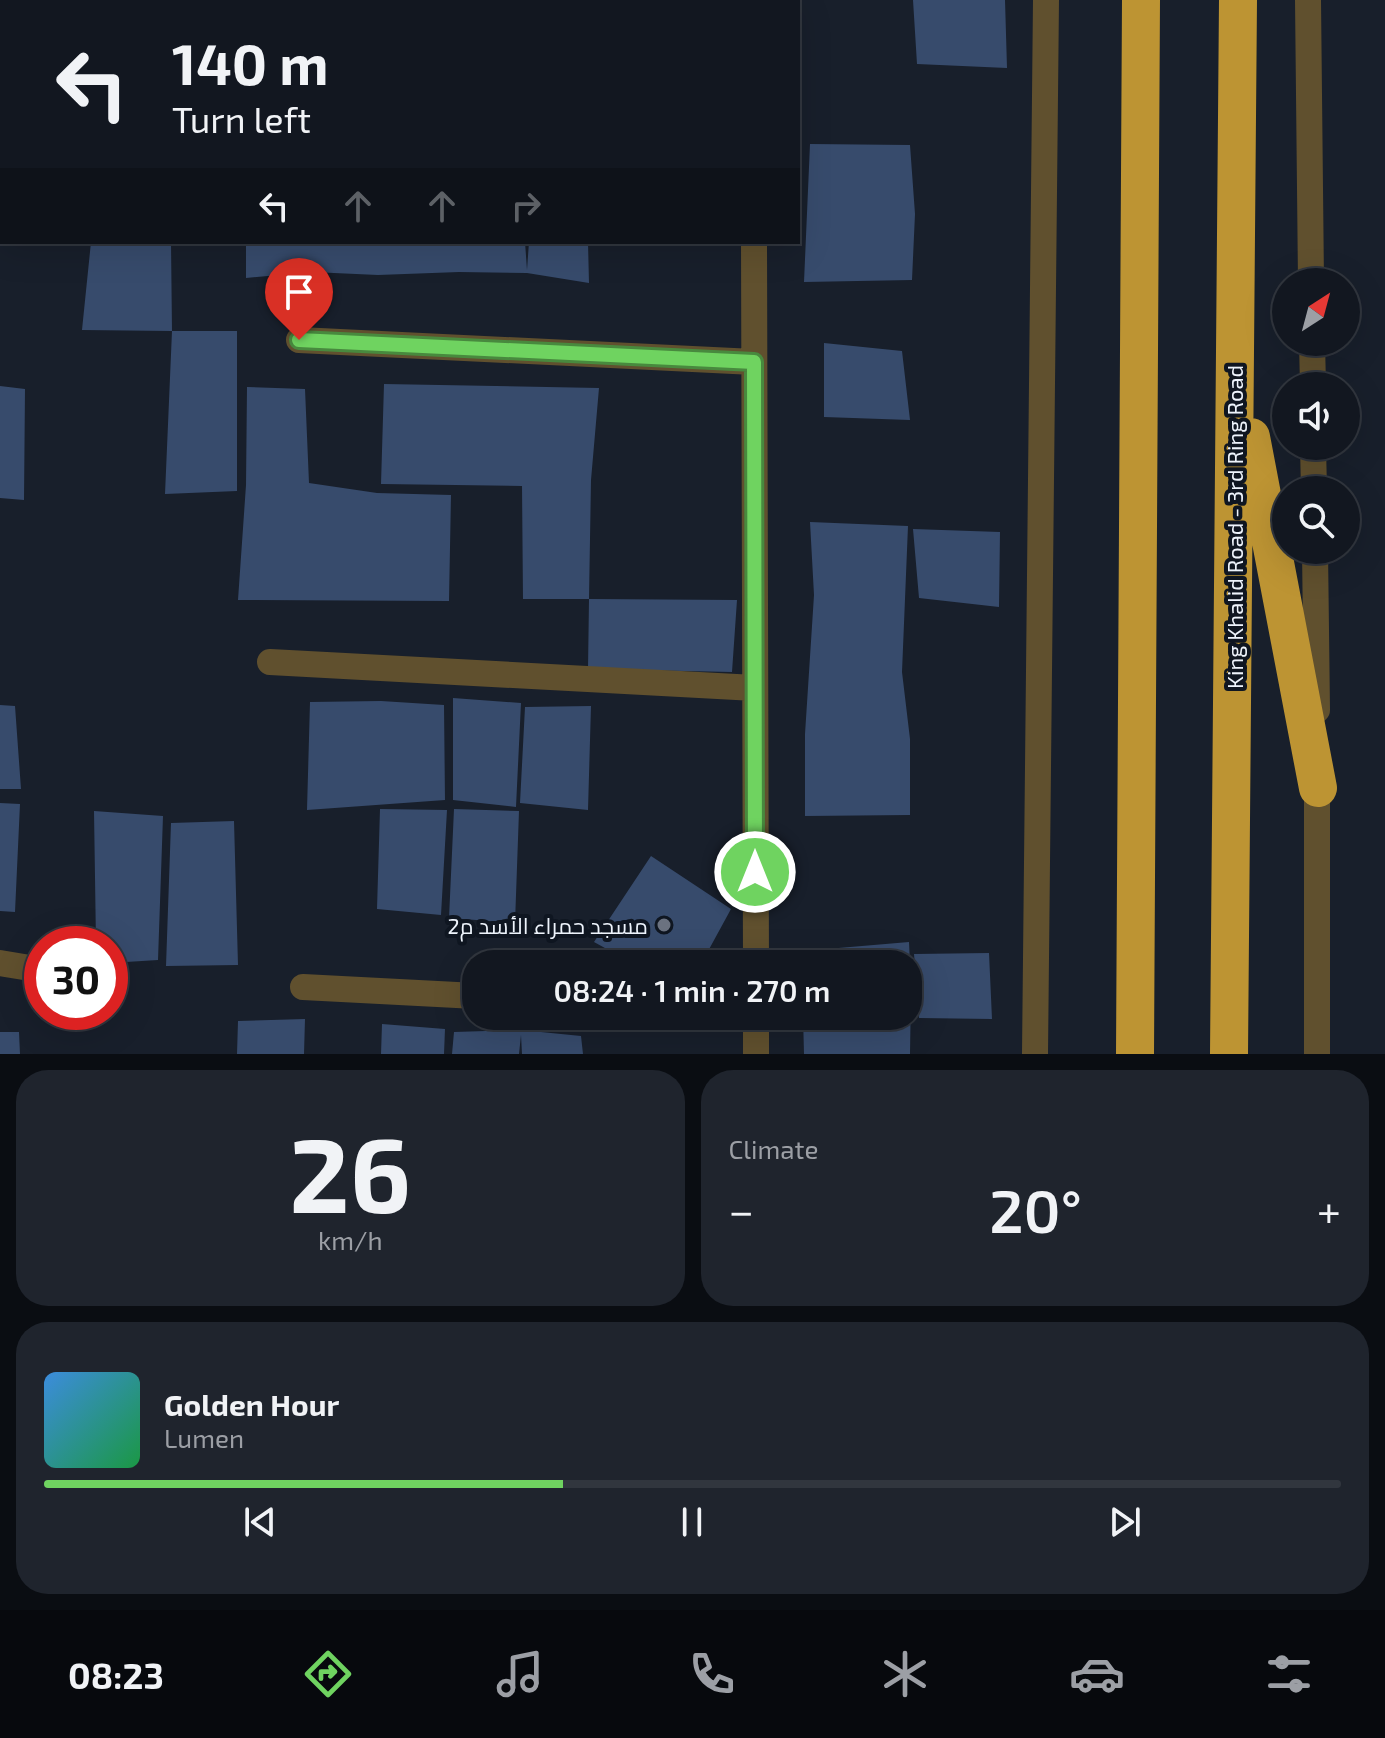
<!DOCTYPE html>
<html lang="en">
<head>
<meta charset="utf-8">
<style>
	body { margin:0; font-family:"Exo 2",Cairo,sans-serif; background:#1f242d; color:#f1f3f6; height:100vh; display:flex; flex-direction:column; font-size:30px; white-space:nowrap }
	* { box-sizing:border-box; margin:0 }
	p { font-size:26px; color:#9c9fa5 }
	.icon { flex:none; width:44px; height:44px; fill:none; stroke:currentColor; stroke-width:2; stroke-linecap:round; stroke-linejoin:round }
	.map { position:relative; height:1054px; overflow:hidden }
	.drawer { display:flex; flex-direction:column; gap:16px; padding:16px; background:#0a0d12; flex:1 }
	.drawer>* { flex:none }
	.guide { position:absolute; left:0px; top:0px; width:800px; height:244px; box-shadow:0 8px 32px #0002,0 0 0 2px #31363e; background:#121720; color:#f1f3f6; overflow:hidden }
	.needle { width:52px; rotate:36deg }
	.tools { position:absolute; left:1272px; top:268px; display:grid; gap:16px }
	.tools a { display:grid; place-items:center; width:88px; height:88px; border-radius:50%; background:#121720; box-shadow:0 8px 32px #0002,0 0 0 2px #31363e; font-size:40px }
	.speed { position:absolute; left:24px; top:926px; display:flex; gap:16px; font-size:40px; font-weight:700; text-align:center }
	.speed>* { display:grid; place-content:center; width:104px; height:104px; border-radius:50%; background:#121720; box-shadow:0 8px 32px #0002,0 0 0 2px #31363e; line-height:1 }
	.speed .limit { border:12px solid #d22; background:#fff; color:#111 }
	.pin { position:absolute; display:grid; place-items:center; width:68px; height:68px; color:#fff; margin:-82px -34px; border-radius:50% 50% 50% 0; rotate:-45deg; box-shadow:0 0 8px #0007 }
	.pin .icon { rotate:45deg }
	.me { position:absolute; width:88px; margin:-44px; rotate:0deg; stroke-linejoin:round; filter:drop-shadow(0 0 6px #0008) }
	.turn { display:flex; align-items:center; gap:28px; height:168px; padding:0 40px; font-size:36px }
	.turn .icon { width:104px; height:104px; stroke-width:2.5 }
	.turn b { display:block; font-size:56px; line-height:68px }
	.lanes { display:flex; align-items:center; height:76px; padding:0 40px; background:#0003; justify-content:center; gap:40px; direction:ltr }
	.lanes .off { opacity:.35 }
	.big { font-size:60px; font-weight:600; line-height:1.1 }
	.drawer .widget { flex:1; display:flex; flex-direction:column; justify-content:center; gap:12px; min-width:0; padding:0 28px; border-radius:32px; background:#1f242d }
	.drawer .dial { align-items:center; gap:0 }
	.dial b { font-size:104px; line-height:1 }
	.song { display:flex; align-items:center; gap:24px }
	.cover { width:96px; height:96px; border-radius:12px; background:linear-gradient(135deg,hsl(210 70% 55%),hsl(140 70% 35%)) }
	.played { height:8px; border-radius:4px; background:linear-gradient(90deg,#6fd360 40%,#31363e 40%) }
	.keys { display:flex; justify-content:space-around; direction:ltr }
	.heat { display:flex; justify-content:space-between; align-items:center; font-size:44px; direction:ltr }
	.drawer .tiles { flex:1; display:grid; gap:16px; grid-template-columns:1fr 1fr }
	.widget:last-child { grid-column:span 2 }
	.trip { position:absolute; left:462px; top:950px; width:460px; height:80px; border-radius:32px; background:#121720; box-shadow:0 8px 32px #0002,0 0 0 2px #31363e; font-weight:600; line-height:80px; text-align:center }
	.dock { display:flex; height:128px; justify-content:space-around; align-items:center; background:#07090d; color:#9c9fa5 }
	.dock .icon { width:56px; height:56px }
	.dock .on { color:#6fd360 }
	.dock b { font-size:36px; color:#f1f3f6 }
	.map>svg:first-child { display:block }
	.building { fill:#374b6c }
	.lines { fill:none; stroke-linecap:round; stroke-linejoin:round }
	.minor { stroke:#60502e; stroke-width:26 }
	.highway { stroke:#bd9433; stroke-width:38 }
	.route-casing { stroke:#48893e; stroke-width:20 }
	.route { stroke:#6fd360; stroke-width:14 }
	.worship-dot { fill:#6b7280; stroke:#0f1621; stroke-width:3 }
	.labels { text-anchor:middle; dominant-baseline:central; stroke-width:8; stroke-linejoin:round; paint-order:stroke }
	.street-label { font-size:22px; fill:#eef4fc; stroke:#0f1621 }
	.poi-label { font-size:22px; fill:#eef4fc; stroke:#0f1621; text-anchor:end }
</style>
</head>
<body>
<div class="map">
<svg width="1385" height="1054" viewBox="0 0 1385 1054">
	<rect width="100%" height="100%" fill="#181f2b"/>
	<!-- building -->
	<path class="building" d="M 913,0 L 1005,0 L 1007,68 L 917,64 Z
		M 810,144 L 910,145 L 915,214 L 912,280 L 804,282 Z
		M 91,242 L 171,242 L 172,331 L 82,330 Z
		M 246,242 L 525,242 L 527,270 L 529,242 L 588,242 L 589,283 L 527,273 L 459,272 L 378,275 L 312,272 L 246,278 Z
		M 172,331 L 237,331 L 237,491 L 165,494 Z
		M 824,343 L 902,351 L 910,420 L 824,417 Z
		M 384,384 L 599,388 L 591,480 L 589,599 L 737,600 L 732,672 L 588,669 L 589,599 L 523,599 L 522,486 L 381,484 Z
		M 0,386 L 25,389 L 24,500 L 0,498 Z
		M 247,387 L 305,389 L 309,483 L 377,493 L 451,495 L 449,601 L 238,600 L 246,485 Z
		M 810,522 L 908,526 L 902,672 L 910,739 L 910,815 L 805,816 L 805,734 L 814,595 Z
		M 913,529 L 1000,532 L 999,607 L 919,598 Z
		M 453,698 L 521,703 L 516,807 L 453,800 Z
		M 381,701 L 444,705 L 445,800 L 307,810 L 310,702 Z
		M 0,705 L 15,706 L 21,789 L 0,789 Z
		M 591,706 L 588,810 L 520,803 L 525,707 Z
		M 0,803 L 20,804 L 15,912 L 0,911 Z
		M 380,809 L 447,810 L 441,915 L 377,909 Z
		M 454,809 L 519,811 L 515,923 L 449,918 Z
		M 94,811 L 163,816 L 158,960 L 110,963 L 110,944 L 96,944 Z
		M 234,821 L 238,965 L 166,966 L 171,823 Z
		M 651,856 L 731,909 L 701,964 L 634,964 L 594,942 Z
		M 909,942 L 910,964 L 803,964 L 803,951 Z
		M 989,953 L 992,1019 L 919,1018 L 914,954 Z
		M 911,991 L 910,1054 L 804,1054 L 803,1016 L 908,1016 L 908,992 Z
		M 305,1019 L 304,1054 L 237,1054 L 238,1021 Z
		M 382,1024 L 445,1029 L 444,1054 L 381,1054 Z
		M 521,1030 L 581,1036 L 583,1054 L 522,1054 L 521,1035 L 519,1054 L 452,1054 L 454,1032 Z
		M 0,1032 L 19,1032 L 20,1054 L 0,1054 Z"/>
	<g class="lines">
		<!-- minor -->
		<path class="minor" d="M 753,0 L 753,2
			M 1308,0 L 1311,282
			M 50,2 L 50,0
			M 0,173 L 2,166
			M 754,242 L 756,964
			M 299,340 L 754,362
			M 1312,342 L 1313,386
			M 1313,446 L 1314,490
			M 1315,550 L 1317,710
			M 270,662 L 755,688
			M 0,963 L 42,970
			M 303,987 L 476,996
			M 756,1016 L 756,1054
			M 1035,1054 L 1046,0
			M 1317,1054 L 1317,774"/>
		<!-- highway -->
		<path class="highway" d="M 1251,437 L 1318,788
			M 1135,1054 L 1141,0
			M 1229,1054 L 1238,0"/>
	</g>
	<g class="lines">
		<!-- route casing -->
		<g class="route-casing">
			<path id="route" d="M 299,340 L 754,362 L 755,872"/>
		</g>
		<!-- route -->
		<use href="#route" class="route"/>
	</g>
	<!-- markers -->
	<circle class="worship-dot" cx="664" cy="925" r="8"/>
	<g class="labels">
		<!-- street labels -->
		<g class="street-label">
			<text transform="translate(1234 527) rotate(-90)">King Khalid Road - 3rd Ring Road</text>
		</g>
		<!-- poi labels -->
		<g class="poi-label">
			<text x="648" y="925">مسجد حمراء الأسد م2</text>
		</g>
	</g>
</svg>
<div class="tools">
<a><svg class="needle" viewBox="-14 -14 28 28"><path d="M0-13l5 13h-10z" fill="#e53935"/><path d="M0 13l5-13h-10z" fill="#9c9fa5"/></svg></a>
<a><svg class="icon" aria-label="sound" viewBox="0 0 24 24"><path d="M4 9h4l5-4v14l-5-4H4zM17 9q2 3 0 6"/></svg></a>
<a><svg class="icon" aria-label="search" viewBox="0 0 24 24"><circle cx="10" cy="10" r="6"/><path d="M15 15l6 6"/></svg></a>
</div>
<div class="speed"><div class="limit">30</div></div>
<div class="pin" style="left:299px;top:340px;background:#d93025"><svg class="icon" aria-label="arrive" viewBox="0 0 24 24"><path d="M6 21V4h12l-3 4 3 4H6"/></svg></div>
<svg class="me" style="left:755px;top:872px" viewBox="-20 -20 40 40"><circle r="17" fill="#6fd360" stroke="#fff" stroke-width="3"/><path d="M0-11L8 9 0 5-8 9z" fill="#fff"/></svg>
<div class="trip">08:24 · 1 min · 270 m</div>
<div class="guide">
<div class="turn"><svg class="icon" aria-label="left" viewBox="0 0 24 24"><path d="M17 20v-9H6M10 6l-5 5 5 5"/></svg><div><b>140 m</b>Turn left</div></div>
<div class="lanes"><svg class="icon" aria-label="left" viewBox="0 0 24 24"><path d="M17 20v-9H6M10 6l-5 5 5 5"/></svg><svg class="icon off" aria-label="ahead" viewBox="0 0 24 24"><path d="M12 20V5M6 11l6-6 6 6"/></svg><svg class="icon off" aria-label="ahead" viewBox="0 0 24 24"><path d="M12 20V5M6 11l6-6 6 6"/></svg><svg class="icon off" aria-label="right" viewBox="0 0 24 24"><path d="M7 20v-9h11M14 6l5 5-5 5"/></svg></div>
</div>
</div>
<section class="drawer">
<div class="tiles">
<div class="widget dial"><b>26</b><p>km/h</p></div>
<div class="widget"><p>Climate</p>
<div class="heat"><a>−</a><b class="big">20°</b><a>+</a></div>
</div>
<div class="widget">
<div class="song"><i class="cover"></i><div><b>Golden Hour</b><p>Lumen</p></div></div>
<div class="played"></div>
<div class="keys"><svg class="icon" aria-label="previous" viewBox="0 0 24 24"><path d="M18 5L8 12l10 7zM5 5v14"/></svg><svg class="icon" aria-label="pause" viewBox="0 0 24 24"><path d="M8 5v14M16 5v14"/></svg><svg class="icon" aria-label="next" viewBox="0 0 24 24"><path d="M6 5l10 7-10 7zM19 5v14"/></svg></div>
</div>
</div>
</section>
<nav class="dock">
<b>08:23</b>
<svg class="icon on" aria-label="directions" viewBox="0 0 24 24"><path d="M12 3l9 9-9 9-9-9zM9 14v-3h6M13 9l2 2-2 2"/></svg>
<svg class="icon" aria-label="music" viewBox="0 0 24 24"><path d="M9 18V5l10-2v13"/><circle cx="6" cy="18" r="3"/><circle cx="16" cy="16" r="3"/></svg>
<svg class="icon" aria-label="phone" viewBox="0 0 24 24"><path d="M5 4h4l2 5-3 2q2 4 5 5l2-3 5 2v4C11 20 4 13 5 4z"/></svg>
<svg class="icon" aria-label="climate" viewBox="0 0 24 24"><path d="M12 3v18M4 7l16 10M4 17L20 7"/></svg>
<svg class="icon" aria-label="car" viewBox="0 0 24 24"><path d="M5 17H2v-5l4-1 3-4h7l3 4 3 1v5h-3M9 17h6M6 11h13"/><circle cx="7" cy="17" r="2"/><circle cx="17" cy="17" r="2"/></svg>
<svg class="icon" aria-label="filters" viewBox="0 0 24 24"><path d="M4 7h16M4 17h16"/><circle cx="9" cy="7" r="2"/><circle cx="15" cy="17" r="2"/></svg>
</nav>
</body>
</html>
